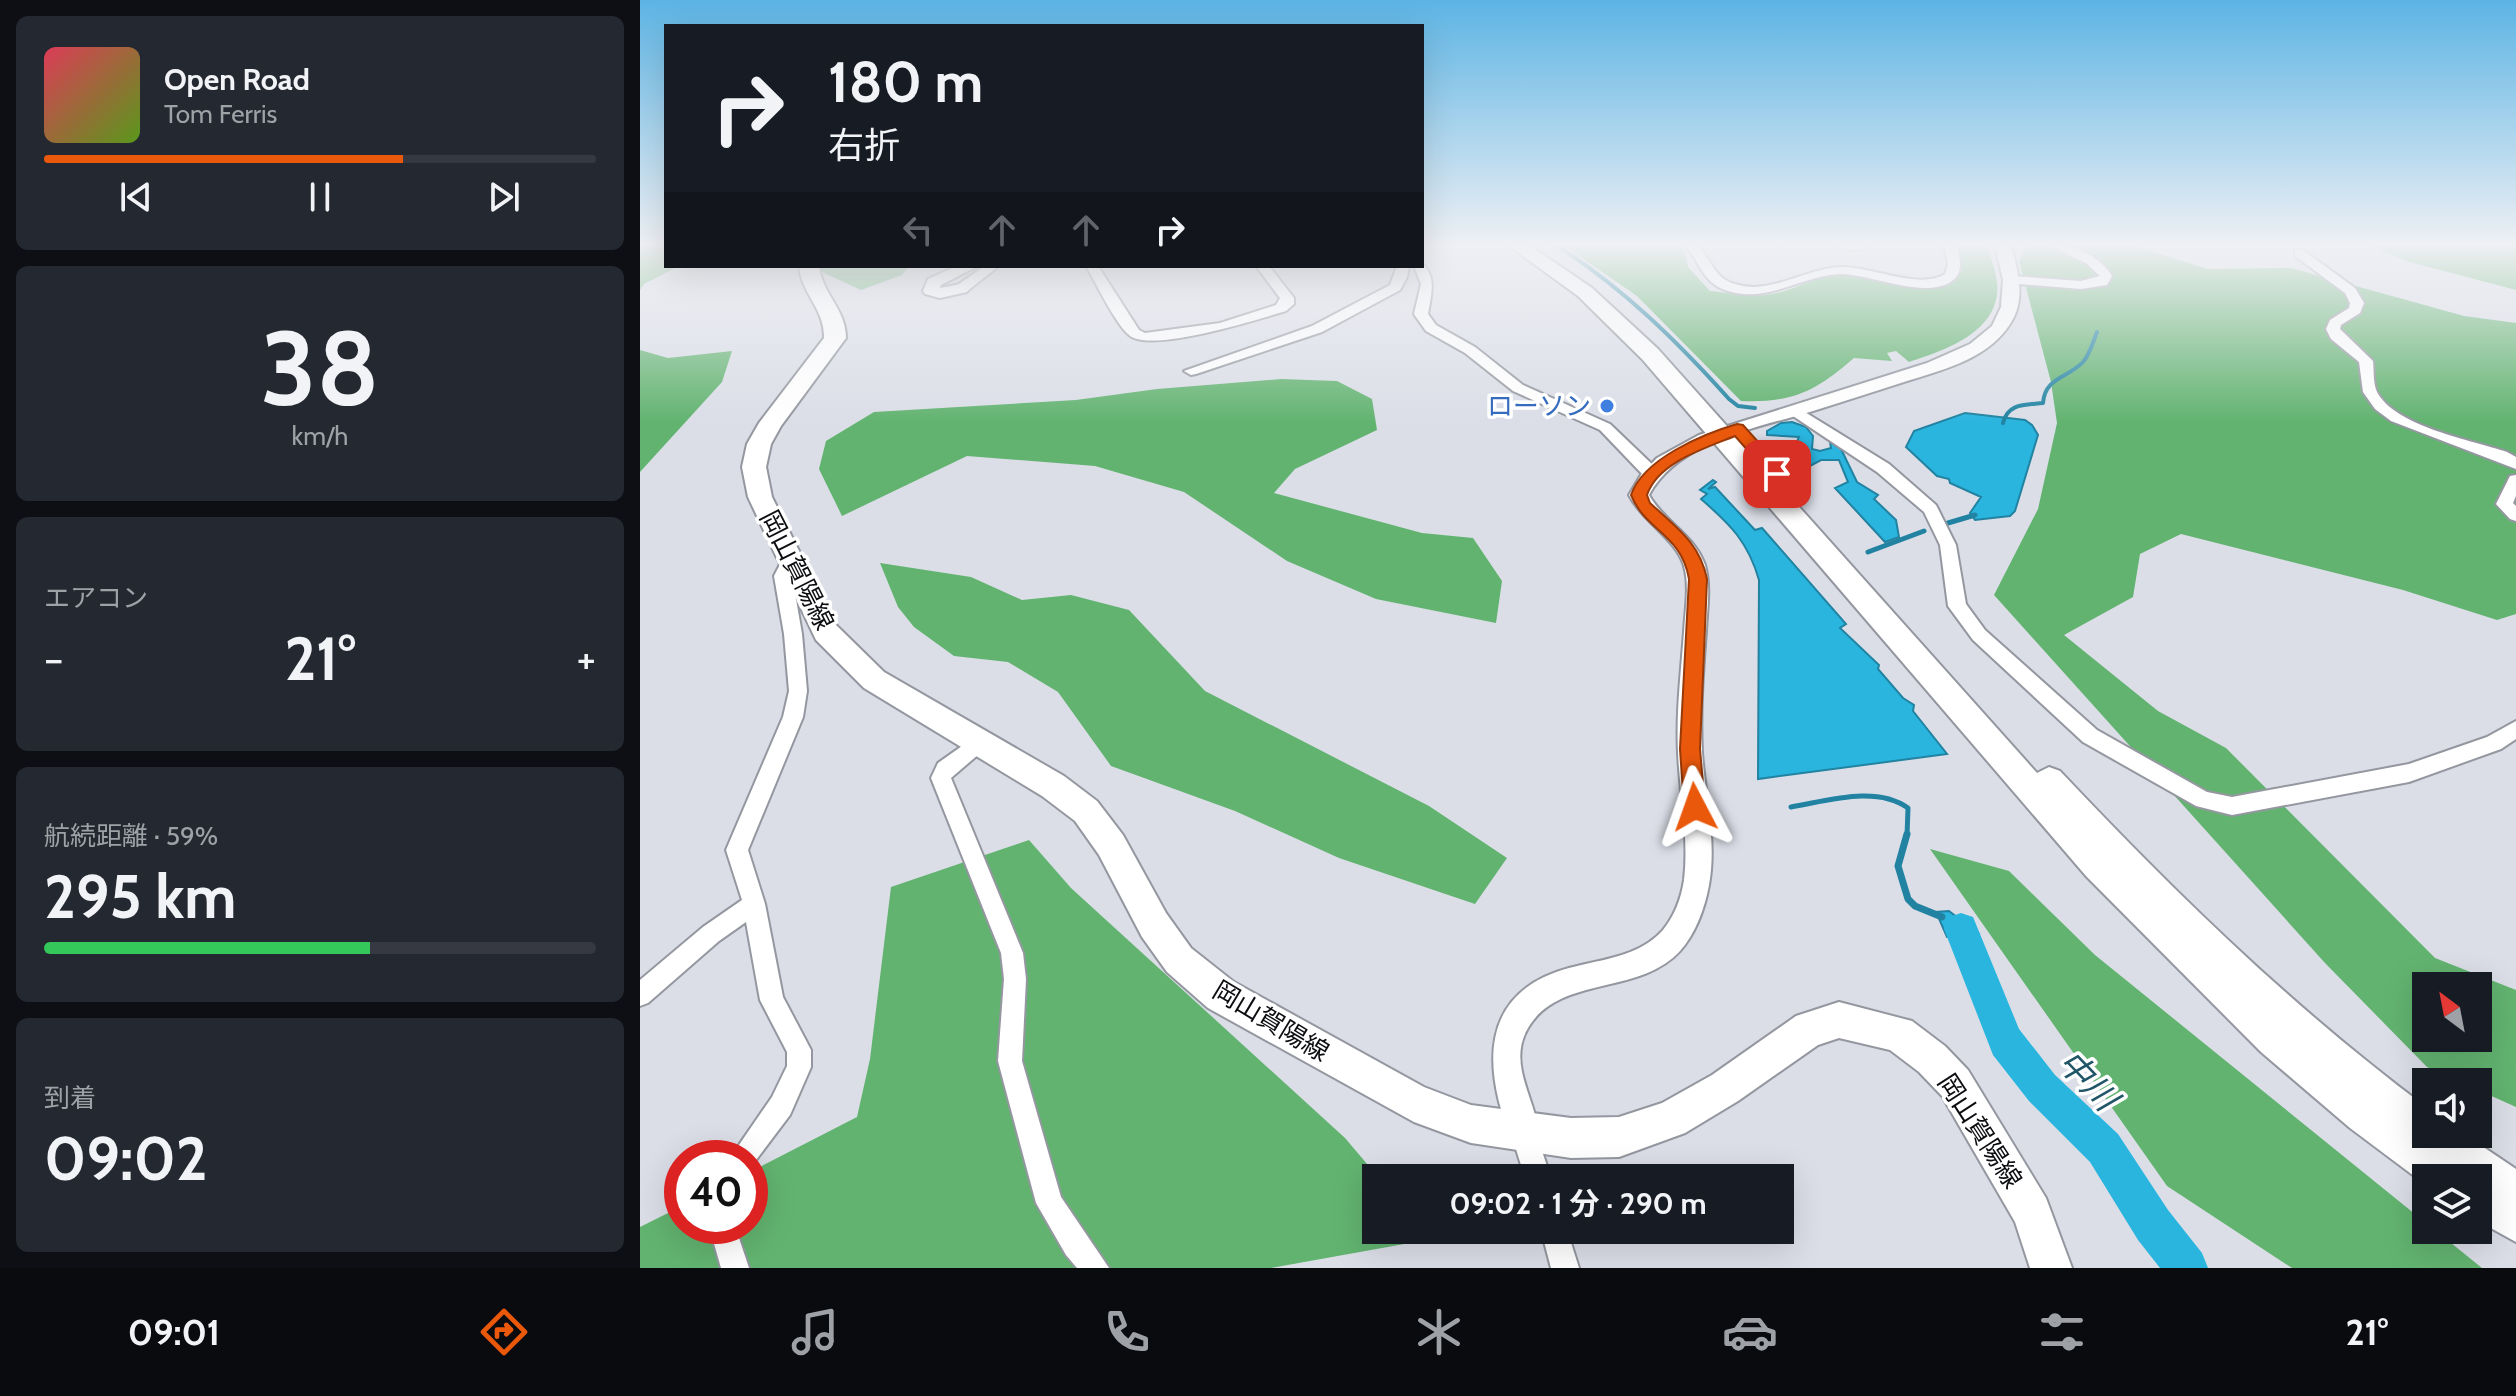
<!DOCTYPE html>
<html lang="ja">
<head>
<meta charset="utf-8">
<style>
	body { margin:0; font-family:Cabin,"Noto Sans JP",sans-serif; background:#242831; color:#f1f3f6; height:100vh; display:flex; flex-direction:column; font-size:30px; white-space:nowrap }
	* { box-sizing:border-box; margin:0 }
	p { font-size:26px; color:#9ea1a6 }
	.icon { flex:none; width:44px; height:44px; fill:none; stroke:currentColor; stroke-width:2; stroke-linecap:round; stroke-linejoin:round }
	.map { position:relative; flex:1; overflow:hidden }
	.side { display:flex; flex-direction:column; gap:16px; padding:16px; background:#0d0f14; width:640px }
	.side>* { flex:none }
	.banner { position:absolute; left:24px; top:24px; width:760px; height:244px; border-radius:0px; box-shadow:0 8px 32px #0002; background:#171b24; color:#f1f3f6; overflow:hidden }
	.needle { width:52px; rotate:328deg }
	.tools { position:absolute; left:1772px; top:972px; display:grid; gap:16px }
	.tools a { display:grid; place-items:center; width:80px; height:80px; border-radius:0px; background:#171b24; box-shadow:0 8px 32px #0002; font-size:40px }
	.speed { position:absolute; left:24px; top:1140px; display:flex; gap:16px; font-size:40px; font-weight:700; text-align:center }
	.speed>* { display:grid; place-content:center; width:104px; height:104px; border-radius:50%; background:#171b24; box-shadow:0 8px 32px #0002; line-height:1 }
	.speed .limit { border:12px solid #d22; background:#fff; color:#111 }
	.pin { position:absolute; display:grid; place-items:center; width:68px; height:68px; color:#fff; margin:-34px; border-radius:16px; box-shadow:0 4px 12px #0006 }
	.me { position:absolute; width:88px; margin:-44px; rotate:356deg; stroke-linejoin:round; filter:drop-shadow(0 0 6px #0008) }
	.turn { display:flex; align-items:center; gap:28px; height:168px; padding:0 32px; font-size:36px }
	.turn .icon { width:104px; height:104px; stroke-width:2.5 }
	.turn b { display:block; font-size:56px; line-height:68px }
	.lanes { display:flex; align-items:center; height:76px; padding:0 32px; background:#0003; justify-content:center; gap:40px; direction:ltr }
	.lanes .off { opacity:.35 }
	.big { font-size:60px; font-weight:700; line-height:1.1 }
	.side .widget { flex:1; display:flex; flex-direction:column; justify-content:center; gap:12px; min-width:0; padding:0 28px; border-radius:12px; background:#242831 }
	.side .dial { align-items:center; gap:0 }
	.dial b { font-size:104px; line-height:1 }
	.song { display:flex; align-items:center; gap:24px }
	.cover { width:96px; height:96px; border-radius:12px; background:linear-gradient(135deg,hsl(350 70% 55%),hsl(90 70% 35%)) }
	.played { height:8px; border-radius:4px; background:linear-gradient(90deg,#ea580c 65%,#363941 65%) }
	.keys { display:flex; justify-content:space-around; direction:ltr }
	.heat { display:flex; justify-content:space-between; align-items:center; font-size:44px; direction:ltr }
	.charge { height:12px; border-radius:6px; background:linear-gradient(90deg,#34c759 59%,#363941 0) }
	.trip { position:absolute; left:722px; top:1164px; width:432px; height:80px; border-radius:0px; background:#171b24; box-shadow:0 8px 32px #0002; font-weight:700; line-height:80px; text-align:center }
	.tab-bar { display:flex; height:128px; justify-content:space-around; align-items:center; background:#090b0e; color:#9ea1a6 }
	.tab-bar .icon { width:56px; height:56px }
	.tab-bar .current { color:#ea580c }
	.tab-bar b { font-size:36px; color:#f1f3f6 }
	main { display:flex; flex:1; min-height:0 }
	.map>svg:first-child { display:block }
	.forest { fill:#62b370; fill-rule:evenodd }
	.water { fill:#2ab5df; stroke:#2183a1; stroke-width:2 }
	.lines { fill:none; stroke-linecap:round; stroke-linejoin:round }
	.stream-far2 { stroke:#2183a1; stroke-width:4 }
	.stream-far1 { stroke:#2183a1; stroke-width:5 }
	.stream { stroke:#2183a1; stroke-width:7 }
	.river { fill:#2ab5df; fill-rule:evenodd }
	.minor-casing { stroke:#94979f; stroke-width:4 }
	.tertiary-casing { stroke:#94979f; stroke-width:4 }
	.primary-casing { stroke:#94979f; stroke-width:4 }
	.minor { fill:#fff; fill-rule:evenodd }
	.tertiary { fill:#fff; fill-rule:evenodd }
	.primary { fill:#fff; fill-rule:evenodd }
	.route { fill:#ea580c; stroke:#983908; stroke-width:2 }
	.shop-dot { fill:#3f7fe0; stroke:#fff; stroke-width:3 }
	.labels { text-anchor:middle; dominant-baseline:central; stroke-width:7; stroke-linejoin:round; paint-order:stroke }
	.shop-label { font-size:26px; fill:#366cbe; stroke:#fff; text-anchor:end }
	.street-label { font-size:26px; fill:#0c0d10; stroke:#fff }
	.near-water-label { font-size:34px; font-style:italic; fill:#215668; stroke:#fff }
</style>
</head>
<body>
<main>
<section class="side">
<div class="widget">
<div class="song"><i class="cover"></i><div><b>Open Road</b><p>Tom Ferris</p></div></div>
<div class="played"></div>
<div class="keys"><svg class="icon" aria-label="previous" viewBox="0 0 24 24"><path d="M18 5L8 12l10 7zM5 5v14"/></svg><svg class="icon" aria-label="pause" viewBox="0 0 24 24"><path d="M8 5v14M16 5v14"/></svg><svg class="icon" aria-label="next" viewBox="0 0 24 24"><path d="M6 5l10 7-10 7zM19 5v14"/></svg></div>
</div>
<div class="widget dial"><b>38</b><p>km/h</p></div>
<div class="widget"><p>エアコン</p>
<div class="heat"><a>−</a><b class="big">21°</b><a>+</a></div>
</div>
<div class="widget"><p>航続距離 · 59%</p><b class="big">295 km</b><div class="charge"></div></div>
<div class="widget"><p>到着</p><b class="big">09:02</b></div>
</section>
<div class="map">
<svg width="1876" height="1268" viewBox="0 0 1876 1268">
	<rect width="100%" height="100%" fill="#dbdee7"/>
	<!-- forest -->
	<path class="forest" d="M 0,245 L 26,245 L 26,266 L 39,266 L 4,284 L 0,290 Z
		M 923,245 L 1038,245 L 1044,249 L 1048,267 L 1070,291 C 1090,293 1112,298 1132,294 C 1157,290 1178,274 1204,274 C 1250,273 1278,306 1322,271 L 1317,245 L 1347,245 C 1350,257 1356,270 1357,282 C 1362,331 1306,350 1269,362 L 1256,351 L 1247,353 L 1252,361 L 1214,358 C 1176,391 1153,403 1101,401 L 997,296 Z
		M 1388,245 L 1491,245 L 1568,269 L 1651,268 L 1824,316 L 1876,323 L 1876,614 L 1857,620 L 1763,590 L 1541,534 L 1500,554 L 1493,597 L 1424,635 L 1518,711 L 1586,748 L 1795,958 L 1876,990 L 1876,1107 L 1838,1090 L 1838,1082 L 1820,1082 L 1787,1067 L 1685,963 L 1354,595 L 1398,509 L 1417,423 L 1411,382 L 1379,261 ZM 1786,986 L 1838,986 L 1838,1038 L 1786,1038 Z
		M 1729,245 L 1876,245 L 1876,290 L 1766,261 Z
		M 169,266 L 269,266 L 262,275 L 221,290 Z
		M 0,350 L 28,358 L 92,351 L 82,382 L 0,472 Z
		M 641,379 L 697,381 L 732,399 L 737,430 L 655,469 L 634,493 L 782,533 L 833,538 L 862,581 L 856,623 L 736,599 L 647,561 L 544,492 L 455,466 L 327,456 L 202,516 L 179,469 L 186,441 L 234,412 L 436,400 L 517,389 Z
		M 240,563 L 331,577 L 382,600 L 431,595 L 489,610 L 565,691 L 789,806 L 867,858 L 835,904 L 699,858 L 595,811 L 471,766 L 418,692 L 368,662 L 314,656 L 274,627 L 258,607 Z
		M 389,840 L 431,888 L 705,1138 L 739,1178 L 736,1178 L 736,1230 L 784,1230 L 792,1239 L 631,1268 L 0,1268 L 0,1227 L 42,1206 L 42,1226 L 110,1226 L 110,1172 L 217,1117 L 230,1059 L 251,887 Z
		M 1290,849 L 1369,871 L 1455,955 L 1786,1223 L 1786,1230 L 1795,1230 L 1842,1268 L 1652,1268 L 1527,1186 Z"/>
	<!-- water -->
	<path class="water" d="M 1325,413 L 1385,420 L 1392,425 L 1398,435 L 1375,511 L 1370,516 L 1335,520 L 1330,513 L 1341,497 L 1310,483 L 1309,479 L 1297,476 L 1266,447 L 1274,431 Z
		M 1152,422 L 1166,427 L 1173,436 L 1172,449 L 1180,451 L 1191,448 L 1190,442 L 1201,449 L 1217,482 L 1238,495 L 1234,499 L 1256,520 L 1259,537 L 1245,542 L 1195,488 L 1208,482 L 1199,460 L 1181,460 L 1157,473 L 1137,453 L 1153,450 L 1159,437 L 1127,435 L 1127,431 L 1141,423 Z
		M 1073,480 L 1076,482 L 1068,489 L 1075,487 L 1115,530 L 1122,528 L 1206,624 L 1200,628 L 1239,665 L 1238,669 L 1263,698 L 1274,705 L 1273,711 L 1307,754 L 1118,779 L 1119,580 C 1108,542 1091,525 1061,499 L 1067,494 L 1060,490 Z
		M 1309,911 L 1338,933 L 1307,937 L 1296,912 Z"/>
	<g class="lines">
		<!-- stream-far2 -->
		<path class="stream-far2" d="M 916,245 C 982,287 1037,341 1089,399 L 1098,406 L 1115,408
			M 1363,423 C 1368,403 1385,405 1403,403 C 1405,377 1428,378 1443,362 C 1450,354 1453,342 1457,332"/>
		<!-- stream-far1 -->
		<path class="stream-far1" d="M 1308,523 L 1335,515
			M 1228,552 L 1284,531
			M 1151,807 C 1187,801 1236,785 1268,808 L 1267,836"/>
		<!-- stream -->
		<path class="stream" d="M 1267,834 L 1258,866 L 1268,899 L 1275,906 L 1302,917"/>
		<!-- river -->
		<path class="river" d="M 1321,913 L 1333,917 L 1379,1029 L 1415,1075 L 1478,1134 L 1528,1210 L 1562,1253 L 1568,1268 L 1520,1268 L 1498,1240 L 1450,1162 L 1389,1101 L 1353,1055 L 1304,929 L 1309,917 Z"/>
		<!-- minor casing -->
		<g class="minor-casing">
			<path id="minor" d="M 1046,245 L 1058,245 C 1071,260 1074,278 1095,284 C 1131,296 1166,267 1203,267 C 1232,267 1281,290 1305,274 L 1308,264 L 1304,245 L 1316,245 C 1320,259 1325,274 1309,283 C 1281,298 1231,274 1200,274 C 1159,276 1127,305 1085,290 C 1063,282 1059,262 1046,245 Z
				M 1198,245 L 1230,245 C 1223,251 1205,251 1198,245 Z
				M 1409,245 C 1433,244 1459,255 1472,276 L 1467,285 L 1441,289 L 1367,283 L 1366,280 L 1372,276 L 1441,281 L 1460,276 L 1446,263 Z
				M 1655,250 L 1663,250 L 1715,288 L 1724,303 L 1720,313 L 1701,325 L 1700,329 L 1733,361 C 1734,371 1733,383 1737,392 C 1756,427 1832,440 1867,452 L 1876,457 L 1876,469 L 1751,421 L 1735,409 L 1723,392 L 1719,362 L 1691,339 L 1686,329 L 1690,320 L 1709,308 L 1710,303 L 1705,293 L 1655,256 Z
				M 782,263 C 797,277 791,295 788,314 L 796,325 L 835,347 L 883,385 L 970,424 L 1017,469 L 1019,473 L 1017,477 L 1005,477 L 960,430 L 873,391 L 825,353 L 786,331 L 774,314 L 781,284 L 774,266 L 782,266 Z
				M 345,266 L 359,266 L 326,292 L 316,292 L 316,286 Z
				M 446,266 L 458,266 L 499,330 L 505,333 L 580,323 L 636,305 L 640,298 L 616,266 L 629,266 L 654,298 L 654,304 L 646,311 C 619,319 509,354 489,335 C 475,323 456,283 446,266 Z
				M 757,266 L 769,266 L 767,277 L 760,290 L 682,332 L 556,374 L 551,375 L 544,371 L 672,326 L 750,285 Z
				M 1155,406 L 1249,464 L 1296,505 L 1316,545 L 1326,604 L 1345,630 L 1457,730 L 1567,792 L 1592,797 L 1769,764 L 1847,737 L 1876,721 L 1876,739 L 1861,749 L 1769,782 L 1592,815 L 1556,806 L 1443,742 L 1333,640 L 1308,606 L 1300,545 L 1284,512 L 1237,472 L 1150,414 L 1150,408 Z
				M 1876,475 L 1876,496 L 1873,503 L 1876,506 L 1876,521 L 1870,519 L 1856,504 L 1870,476 Z
				M 152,551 L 160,557 L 152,576 L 162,634 L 167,691 L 163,717 L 108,850 L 125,904 L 143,997 L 171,1050 L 171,1067 L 150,1115 L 110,1168 L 110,1158 L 90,1158 L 132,1097 L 147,1066 L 147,1052 L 120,1000 L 106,922 L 79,941 L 8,1003 L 0,1006 L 0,980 L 63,927 L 102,900 L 86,850 L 143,717 L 149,691 L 144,634 L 134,576 L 146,553 Z
				M 339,734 L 346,736 L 349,742 L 346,748 L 311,778 L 383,953 L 386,979 L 382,1061 L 421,1197 L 469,1268 L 437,1268 L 426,1255 L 396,1203 L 358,1061 L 364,979 L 361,953 L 291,778 L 298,763 Z
				M 884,1120 L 893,1124 L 911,1178 L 885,1178 L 871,1133 L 875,1124 Z
				M 69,1226 L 95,1226 L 109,1268 L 81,1268 Z
				M 901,1230 L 927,1230 L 939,1268 L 911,1268 Z"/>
		</g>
		<!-- tertiary casing -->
		<g class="tertiary-casing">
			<path id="tertiary" d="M 1355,245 L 1371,245 C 1377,268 1385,294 1374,317 C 1354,357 1306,369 1267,381 C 1236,391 1205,401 1173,411 C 1118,428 1039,440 1009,495 C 1024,522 1054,534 1065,565 C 1071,586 1067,609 1066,631 C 1063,671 1060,712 1062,752 C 1065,796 1077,841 1069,885 C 1065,907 1056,933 1040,951 C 999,996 919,975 888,1028 C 863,1070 908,1113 895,1144 L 884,1148 L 873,1144 C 843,1070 837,993 929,968 C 962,959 999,957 1023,930 C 1035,915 1041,899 1044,880 C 1049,838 1040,796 1038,753 C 1036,713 1041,672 1044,632 C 1045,610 1050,587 1044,566 C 1036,539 1004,523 989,495 L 1002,473 L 1017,458 L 1059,435 L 1287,363 L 1330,344 L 1352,326 L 1361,307 L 1363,280 Z
				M 317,266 L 338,266 L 301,285 L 300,288 L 321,284 L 329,289 L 327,292 L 300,298 L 285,294 L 283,291 L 288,279 Z"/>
		</g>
		<!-- primary casing -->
		<g class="primary-casing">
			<path id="primary" d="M 868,245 L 889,245 L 952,288 L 1018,349 L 1397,773 L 1409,767 L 1420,771 C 1534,892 1652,1007 1786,1107 L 1786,1134 L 1824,1134 L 1876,1169 L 1876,1242 L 1838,1221 L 1838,1178 L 1786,1178 L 1786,1185 L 1710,1128 L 1621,1052 L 1446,876 L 1002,359 L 938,296 Z
				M 159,266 L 179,266 C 182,294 206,309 206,338 L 141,426 L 131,444 L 126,467 L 132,497 L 196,625 L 244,672 L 424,776 L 457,801 L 483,835 L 526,913 L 551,948 L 594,982 L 784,1087 L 831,1105 L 931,1118 L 979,1117 L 1022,1103 L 1072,1075 L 1156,1016 L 1199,1002 L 1272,1021 L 1305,1046 L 1328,1070 L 1406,1198 L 1432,1268 L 1390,1268 L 1375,1222 L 1302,1096 L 1279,1072 L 1250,1050 L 1199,1038 L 1178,1045 L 1098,1101 L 1045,1133 L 979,1157 L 931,1158 L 831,1143 L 774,1122 L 568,1008 L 527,972 L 502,937 L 459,855 L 435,821 L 402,796 L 224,688 L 176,640 L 108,497 L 102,467 L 107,444 L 119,423 L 184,338 C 185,309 161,293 159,266 Z"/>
		</g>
		<!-- minor -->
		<use href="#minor" class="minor"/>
		<!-- tertiary -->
		<use href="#tertiary" class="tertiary"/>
		<!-- primary -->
		<use href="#primary" class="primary"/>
	</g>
	<!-- sky -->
	<linearGradient id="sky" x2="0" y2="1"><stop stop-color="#5cb4e4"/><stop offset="0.58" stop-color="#eff0f4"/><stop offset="1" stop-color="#eff0f4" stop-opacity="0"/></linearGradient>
	<rect width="1876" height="422" fill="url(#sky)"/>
	<!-- route -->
	<path class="route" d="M 1097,424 L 1103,425 L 1143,470 L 1143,478 L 1132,478 L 1095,436 C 1066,448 1018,462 1007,495 L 1010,503 C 1036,527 1060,543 1067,579 L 1060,749 L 1065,807 L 1062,813 L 1055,816 L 1047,813 L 1044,807 L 1040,749 L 1049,579 C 1041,533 1006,532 991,495 C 1003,459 1063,434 1097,424 Z"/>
	<!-- markers -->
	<circle class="shop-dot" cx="967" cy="406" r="8"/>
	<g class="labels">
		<!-- shop labels -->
		<g class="shop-label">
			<text x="951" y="406">ローソン</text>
		</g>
		<!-- street labels -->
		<g class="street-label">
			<text transform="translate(157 570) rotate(63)">岡山賀陽線</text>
			<text transform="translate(631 1021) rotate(31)">岡山賀陽線</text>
			<text transform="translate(1340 1131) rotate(57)">岡山賀陽線</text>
		</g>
		<!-- near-water labels -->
		<g class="near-water-label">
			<text transform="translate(1448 1080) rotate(46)">中川</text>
		</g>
	</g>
</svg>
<div class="tools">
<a><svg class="needle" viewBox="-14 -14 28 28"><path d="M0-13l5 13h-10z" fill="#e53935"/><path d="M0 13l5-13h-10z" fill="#9ea1a6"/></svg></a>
<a><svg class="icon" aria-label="sound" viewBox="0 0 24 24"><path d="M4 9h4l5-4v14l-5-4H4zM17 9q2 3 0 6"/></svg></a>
<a><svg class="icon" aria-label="layers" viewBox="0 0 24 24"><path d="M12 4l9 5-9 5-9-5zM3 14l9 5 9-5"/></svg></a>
</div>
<div class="speed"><div class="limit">40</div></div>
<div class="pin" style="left:1137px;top:474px;background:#d93025"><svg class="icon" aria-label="arrive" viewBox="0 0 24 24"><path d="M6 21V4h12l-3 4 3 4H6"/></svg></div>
<svg class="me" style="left:1055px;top:807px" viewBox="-20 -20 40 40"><path d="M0-17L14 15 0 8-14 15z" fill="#ea580c" stroke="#fff" stroke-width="4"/></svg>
<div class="trip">09:02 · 1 分 · 290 m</div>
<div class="banner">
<div class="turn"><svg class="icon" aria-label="right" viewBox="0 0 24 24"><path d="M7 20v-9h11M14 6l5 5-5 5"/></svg><div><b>180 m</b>右折</div></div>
<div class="lanes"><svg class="icon off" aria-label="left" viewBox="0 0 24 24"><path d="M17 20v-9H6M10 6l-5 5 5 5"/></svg><svg class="icon off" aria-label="ahead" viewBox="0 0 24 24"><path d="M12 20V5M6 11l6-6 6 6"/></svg><svg class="icon off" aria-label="ahead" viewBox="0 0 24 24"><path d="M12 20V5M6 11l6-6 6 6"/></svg><svg class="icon" aria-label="right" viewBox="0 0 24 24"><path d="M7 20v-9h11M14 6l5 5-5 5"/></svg></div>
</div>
</div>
</main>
<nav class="tab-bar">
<b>09:01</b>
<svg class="icon current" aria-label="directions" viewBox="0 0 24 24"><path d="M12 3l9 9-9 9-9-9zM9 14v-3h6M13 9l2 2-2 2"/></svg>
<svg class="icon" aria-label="music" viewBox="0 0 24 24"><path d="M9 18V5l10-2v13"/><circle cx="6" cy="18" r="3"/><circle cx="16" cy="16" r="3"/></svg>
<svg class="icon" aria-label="phone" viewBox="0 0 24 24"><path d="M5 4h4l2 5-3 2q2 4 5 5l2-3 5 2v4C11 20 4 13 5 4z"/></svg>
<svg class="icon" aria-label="climate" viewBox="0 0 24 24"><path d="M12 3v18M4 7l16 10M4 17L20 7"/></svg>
<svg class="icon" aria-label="car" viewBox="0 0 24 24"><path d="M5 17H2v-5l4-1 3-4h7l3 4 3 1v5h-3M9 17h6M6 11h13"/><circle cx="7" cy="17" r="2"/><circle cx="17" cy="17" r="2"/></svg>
<svg class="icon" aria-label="filters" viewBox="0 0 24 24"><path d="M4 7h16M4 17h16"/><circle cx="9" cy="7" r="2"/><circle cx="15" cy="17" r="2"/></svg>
<b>21°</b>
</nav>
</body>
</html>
